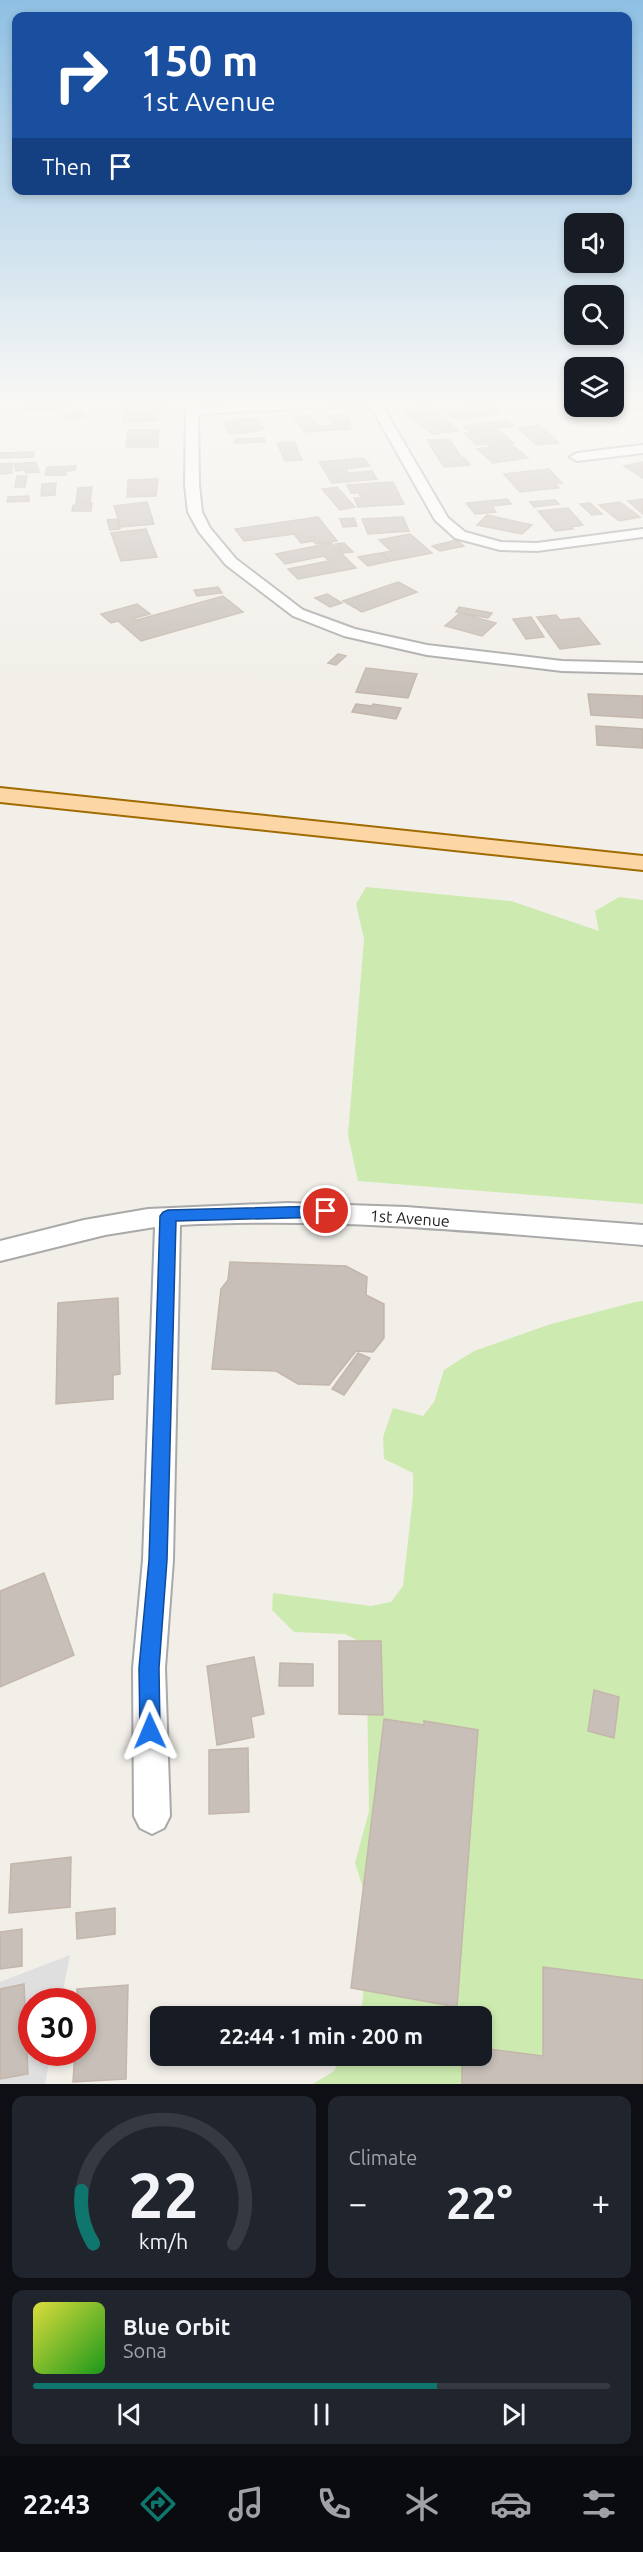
<!DOCTYPE html>
<html lang="en">
<head>
<meta charset="utf-8">
<style>
	body { margin:0; font-family:Ubuntu,sans-serif; background:#20242c; color:#f1f3f6; height:100vh; display:flex; flex-direction:column; font-size:22px; white-space:nowrap }
	* { box-sizing:border-box; margin:0 }
	p { font-size:20px; color:#9ea1a6 }
	.icon { flex:none; width:33px; height:33px; fill:none; stroke:currentColor; stroke-width:2; stroke-linecap:round; stroke-linejoin:round }
	.map { position:relative; height:2084px; overflow:hidden }
	.side { display:flex; flex-direction:column; gap:12px; padding:12px; background:#0d0f14; flex:1 }
	.side>* { flex:none }
	.banner { position:absolute; left:12px; top:12px; width:620px; height:183px; border-radius:12px; box-shadow:0 3px 9px #0003; background:#1a4fa0; color:#fff; overflow:hidden }
	.fabs { position:absolute; left:564px; top:213px; display:grid; gap:12px }
	.fabs a { display:grid; place-items:center; width:60px; height:60px; border-radius:12px; background:#171b24; box-shadow:0 3px 9px #0003; font-size:30px }
	.speed { position:absolute; left:18px; top:1988px; display:flex; gap:12px; font-size:30px; font-weight:700; text-align:center }
	.speed>* { display:grid; place-content:center; width:78px; height:78px; border-radius:50%; background:#171b24; box-shadow:0 3px 9px #0003; line-height:1 }
	.speed .limit { border:9px solid #d22; background:#fff; color:#111 }
	.pin { position:absolute; display:grid; place-items:center; width:51px; height:51px; color:#fff; margin:-26px; border:3px solid #fff; border-radius:50%; box-shadow:0 2px 6px #0007 }
	.me { position:absolute; width:66px; margin:-33px; rotate:359deg; stroke-linejoin:round; filter:drop-shadow(0 0 4px #0008) }
	.turn { display:flex; align-items:center; gap:21px; height:126px; padding:0 30px; font-size:27px }
	.turn .icon { width:78px; height:78px; stroke-width:2.5 }
	.turn b { display:block; font-size:42px; line-height:51px }
	.then { display:flex; align-items:center; height:57px; padding:0 30px; background:#0003; gap:12px; font-size:22px }
	.big { font-size:45px; font-weight:700; line-height:1.1 }
	.side .tile { flex:1; display:flex; flex-direction:column; justify-content:center; gap:9px; min-width:0; padding:0 21px; border-radius:12px; background:#20242c }
	.side .dial { align-items:center; gap:0 }
	.dial svg { height:156px; overflow:visible; fill:none; stroke:#363941; stroke-width:7; stroke-linecap:round; text-anchor:middle }
	.dial text { fill:#f1f3f6; stroke:none }
	.song { display:flex; align-items:center; gap:18px }
	.cover { width:72px; height:72px; border-radius:9px; background:linear-gradient(135deg,hsl(60 70% 55%),hsl(120 70% 35%)) }
	.played { height:6px; border-radius:3px; background:linear-gradient(90deg,#0f766e 70%,#363941 70%) }
	.keys { display:flex; justify-content:space-around; direction:ltr }
	.heat { display:flex; justify-content:space-between; align-items:center; font-size:33px; direction:ltr }
	.side .tiles { flex:1; display:grid; gap:12px; grid-template-columns:1fr 1fr }
	.tile:last-child { grid-column:span 2 }
	.trip { position:absolute; left:150px; top:2006px; width:342px; height:60px; border-radius:12px; background:#171b24; box-shadow:0 3px 9px #0003; font-weight:700; line-height:60px; text-align:center }
	.dock { display:flex; height:96px; justify-content:space-around; align-items:center; background:#090b0e; color:#9ea1a6 }
	.dock .icon { width:42px; height:42px }
	.dock .selected { color:#0f766e }
	.dock b { font-size:27px; color:#f1f3f6 }
	.map>svg:first-child { display:block }
	.residential { fill:#e0dfdf }
	.grass { fill:#cdebb0 }
	.building { fill:#c7bfb8; stroke:#c4b6ab; stroke-width:1.5 }
	.lines { fill:none; stroke-linecap:round; stroke-linejoin:round }
	.minor-casing { stroke:#a9a9a9; stroke-width:4 }
	.major-casing { stroke:#a06b00; stroke-width:4 }
	.minor { fill:#fff; fill-rule:evenodd }
	.major { fill:#fcd6a4; fill-rule:evenodd }
	.route { fill:#1a73e8; stroke:#114b97; stroke-width:1.5 }
	.labels { text-anchor:middle; dominant-baseline:central; stroke-width:4.5; stroke-linejoin:round; paint-order:stroke }
	.street-label { font-size:16px; fill:#222; stroke:#fff }
</style>
</head>
<body>
<div class="map">
<svg width="643" height="2084" viewBox="0 0 643 2084">
	<rect width="100%" height="100%" fill="#f2efe9"/>
	<!-- residential -->
	<path class="residential" d="M 70,1955 L 61,2001 L 32,2001 L 32,2052 L 51,2052 L 45,2084 L 0,2084 L 0,1982 Z"/>
	<!-- grass -->
	<path class="grass" d="M 366,887 L 511,901 L 599,931 L 595,911 L 619,897 L 643,900 L 643,1204 L 358,1181 L 348,1135 L 364,939 L 356,904 Z
		M 643,1301 L 643,2084 L 313,2084 L 334,2071 L 341,2055 L 482,2055 L 482,2016 L 358,2016 L 362,2005 L 371,1914 L 355,1863 L 369,1811 L 367,1688 L 370,1647 L 345,1634 L 294,1632 L 272,1610 L 273,1593 L 371,1606 L 391,1602 L 403,1586 L 413,1496 L 413,1473 L 384,1459 L 383,1437 L 393,1408 L 423,1416 L 434,1402 L 444,1370 L 474,1351 L 551,1324 L 635,1302 Z"/>
	<!-- building -->
	<path class="building" d="M 66,403 L 66,409 L 25,411 L 25,406 Z
		M 643,403 L 643,411 L 632,412 L 625,405 Z
		M 162,405 L 162,412 L 158,412 L 158,421 L 123,422 L 123,406 Z
		M 490,405 L 500,414 L 456,419 L 446,411 Z
		M 434,407 L 458,431 L 432,434 L 417,422 L 425,421 L 423,419 L 413,420 L 402,409 Z
		M 82,412 L 85,417 L 65,419 L 63,414 Z
		M 345,414 L 351,423 L 334,425 L 328,416 Z
		M 311,416 L 317,426 L 349,424 L 352,429 L 305,432 L 294,417 Z
		M 258,418 L 264,430 L 243,433 L 229,434 L 223,421 Z
		M 507,420 L 513,426 L 469,431 L 463,426 Z
		M 540,425 L 559,443 L 537,445 L 518,428 Z
		M 497,429 L 514,443 L 511,444 L 528,458 L 493,463 L 477,449 L 491,447 L 487,444 L 477,445 L 464,433 Z
		M 128,430 L 159,430 L 158,447 L 126,447 Z
		M 264,438 L 265,442 L 235,443 L 235,439 Z
		M 449,439 L 462,458 L 465,458 L 470,465 L 444,467 L 427,440 Z
		M 294,442 L 302,460 L 285,461 L 277,443 Z
		M 34,452 L 33,457 L 0,458 L 0,453 Z
		M 364,458 L 370,466 L 346,469 L 348,473 L 372,471 L 377,479 L 332,483 L 319,462 Z
		M 36,462 L 39,472 L 26,473 L 25,470 L 16,471 L 14,464 Z
		M 642,462 L 643,478 L 624,466 Z
		M 12,463 L 12,473 L 0,474 L 0,464 Z
		M 76,466 L 75,470 L 67,471 L 66,475 L 45,475 L 47,467 Z
		M 549,469 L 562,483 L 555,483 L 559,488 L 520,492 L 504,474 Z
		M 17,476 L 27,476 L 25,487 L 15,487 Z
		M 158,479 L 156,496 L 127,497 L 128,480 Z
		M 393,482 L 404,504 L 358,507 L 354,498 L 361,498 L 359,493 L 351,493 L 347,485 Z
		M 56,483 L 55,495 L 41,496 L 42,484 Z
		M 92,487 L 90,502 L 76,502 L 78,488 Z
		M 337,487 L 355,507 L 340,510 L 322,489 Z
		M 29,496 L 29,501 L 7,502 L 8,497 Z
		M 507,499 L 511,504 L 492,506 L 496,512 L 475,514 L 466,503 Z
		M 643,499 L 643,514 L 628,501 Z
		M 555,500 L 559,504 L 534,507 L 530,502 Z
		M 147,502 L 154,524 L 121,527 L 114,506 Z
		M 620,502 L 640,517 L 619,521 L 599,505 Z
		M 77,503 L 92,503 L 91,511 L 72,511 L 73,506 Z
		M 590,503 L 602,514 L 592,515 L 580,504 Z
		M 568,508 L 583,525 L 571,527 L 573,529 L 555,531 L 538,511 Z
		M 487,515 L 532,525 L 522,534 L 477,525 Z
		M 318,517 L 337,541 L 316,544 L 313,541 L 301,543 L 294,534 L 244,541 L 235,529 Z
		M 403,517 L 409,531 L 368,534 L 362,519 Z
		M 354,518 L 357,526 L 343,527 L 340,519 Z
		M 117,519 L 120,529 L 110,530 L 107,520 Z
		M 146,529 L 157,557 L 121,561 L 111,533 Z
		M 410,534 L 432,553 L 391,561 L 382,553 L 391,551 L 379,540 Z
		M 456,540 L 464,546 L 440,551 L 432,546 Z
		M 331,543 L 356,568 L 298,579 L 288,569 L 329,561 L 324,556 L 285,564 L 276,554 Z
		M 344,543 L 353,552 L 343,553 L 335,544 Z
		M 380,553 L 390,561 L 368,566 L 358,557 Z
		M 398,582 L 417,592 L 362,612 L 343,601 Z
		M 218,587 L 222,593 L 197,596 L 194,590 Z
		M 327,594 L 342,603 L 330,607 L 315,598 Z
		M 223,596 L 243,612 L 141,641 L 118,621 L 111,623 L 101,614 L 137,604 L 150,614 L 135,618 L 137,620 Z
		M 459,607 L 492,613 L 488,618 L 456,612 Z
		M 460,613 L 496,623 L 482,636 L 445,626 Z
		M 556,615 L 560,620 L 579,618 L 600,644 L 560,649 L 537,617 Z
		M 531,617 L 544,637 L 526,639 L 513,619 Z
		M 338,654 L 346,656 L 336,665 L 328,663 Z
		M 366,668 L 417,674 L 408,698 L 356,692 Z
		M 588,694 L 643,696 L 643,718 L 591,715 Z
		M 356,704 L 372,706 L 373,704 L 401,708 L 396,719 L 352,712 Z
		M 596,726 L 643,729 L 643,748 L 597,745 Z
		M 230,1262 L 346,1266 L 367,1277 L 366,1295 L 384,1304 L 384,1338 L 373,1352 L 356,1351 L 329,1385 L 298,1384 L 276,1371 L 212,1369 L 221,1289 L 228,1280 Z
		M 118,1298 L 120,1374 L 113,1375 L 113,1399 L 56,1404 L 58,1303 Z
		M 358,1353 L 370,1358 L 344,1395 L 332,1389 Z
		M 44,1573 L 74,1655 L 0,1687 L 0,1591 Z
		M 339,1641 L 381,1641 L 383,1715 L 339,1714 Z
		M 254,1657 L 264,1714 L 251,1717 L 254,1737 L 217,1745 L 207,1666 Z
		M 280,1663 L 313,1664 L 313,1686 L 279,1686 Z
		M 594,1690 L 619,1697 L 614,1738 L 588,1731 Z
		M 384,1719 L 424,1725 L 424,1721 L 478,1730 L 457,2007 L 351,1988 Z
		M 248,1748 L 249,1812 L 209,1814 L 209,1750 Z
		M 71,1857 L 70,1907 L 9,1913 L 11,1864 Z
		M 115,1908 L 115,1934 L 77,1939 L 76,1913 Z
		M 22,1929 L 22,1966 L 0,1969 L 0,1932 Z
		M 543,1967 L 643,1980 L 643,2084 L 462,2084 L 462,2055 L 482,2055 L 482,2048 L 543,2056 Z
		M 24,1984 L 28,2074 L 0,2079 L 0,1989 Z
		M 128,1985 L 126,2079 L 73,2082 L 75,2052 L 82,2052 L 82,2001 L 77,2001 L 77,1989 Z"/>
	<g class="lines">
		<!-- minor casing -->
		<g class="minor-casing">
			<path id="minor" d="M 186,402 L 198,402 L 198,407 L 291,402 L 380,402 L 448,518 L 465,532 L 501,542 L 537,543 L 643,529 L 643,537 L 537,551 L 500,550 L 455,538 L 435,520 L 370,405 L 198,414 L 199,485 L 202,512 L 210,528 L 236,559 L 303,610 L 355,629 L 427,645 L 562,661 L 643,663 L 643,673 L 562,671 L 427,655 L 344,636 L 293,616 L 226,565 L 199,532 L 188,512 L 185,485 Z
				M 643,445 L 643,453 L 577,461 L 570,457 L 577,453 Z
				M 288,1203 L 406,1207 L 643,1225 L 643,1245 C 489,1232 335,1217 180,1225 L 173,1560 L 165,1668 L 170,1816 L 164,1828 L 152,1834 L 140,1828 L 134,1816 L 133,1668 L 143,1560 L 155,1227 L 105,1235 L 0,1261 L 0,1241 L 84,1220 L 148,1209 Z"/>
		</g>
		<!-- major casing -->
		<g class="major-casing">
			<path id="major" d="M 0,788 L 643,856 L 643,870 L 0,802 Z"/>
		</g>
		<!-- minor -->
		<use href="#minor" class="minor"/>
		<!-- major -->
		<use href="#major" class="major"/>
	</g>
	<!-- sky -->
	<linearGradient id="sky" x2="0" y2="1"><stop stop-color="#8fc0e4"/><stop offset="0.58" stop-color="#f9f8f5"/><stop offset="1" stop-color="#f9f8f5" stop-opacity="0"/></linearGradient>
	<rect width="643" height="694" fill="url(#sky)"/>
	<!-- route -->
	<path class="route" d="M 326,1206 L 332,1207 L 334,1211 L 332,1215 L 326,1217 L 176,1221 L 167,1560 L 159,1668 L 160,1731 L 157,1739 L 150,1742 L 143,1739 L 140,1731 L 139,1668 L 149,1560 L 160,1216 L 163,1212 L 168,1210 Z"/>
	<g class="labels">
		<!-- street labels -->
		<g class="street-label">
			<text transform="translate(410 1218) rotate(4)">1st Avenue</text>
		</g>
	</g>
</svg>
<div class="fabs">
<a><svg class="icon" aria-label="sound" viewBox="0 0 24 24"><path d="M4 9h4l5-4v14l-5-4H4zM17 9q2 3 0 6"/></svg></a>
<a><svg class="icon" aria-label="search" viewBox="0 0 24 24"><circle cx="10" cy="10" r="6"/><path d="M15 15l6 6"/></svg></a>
<a><svg class="icon" aria-label="layers" viewBox="0 0 24 24"><path d="M12 4l9 5-9 5-9-5zM3 14l9 5 9-5"/></svg></a>
</div>
<div class="speed"><div class="limit">30</div></div>
<div class="pin" style="left:326px;top:1211px;background:#d93025"><svg class="icon" aria-label="arrive" viewBox="0 0 24 24"><path d="M6 21V4h12l-3 4 3 4H6"/></svg></div>
<svg class="me" style="left:150px;top:1731px" viewBox="-20 -20 40 40"><path d="M0-17L14 15 0 8-14 15z" fill="#1a73e8" stroke="#fff" stroke-width="4"/></svg>
<div class="trip">22:44 · 1 min · 200 m</div>
<div class="banner">
<div class="turn"><svg class="icon" aria-label="right" viewBox="0 0 24 24"><path d="M7 20v-9h11M14 6l5 5-5 5"/></svg><div><b>150 m</b>1st Avenue</div></div>
<div class="then">Then<svg class="icon" aria-label="arrive" viewBox="0 0 24 24"><path d="M6 21V4h12l-3 4 3 4H6"/></svg></div>
</div>
</div>
<section class="side">
<div class="tiles">
<div class="tile dial"><svg viewBox="0 0 100 80">
<path d="M14 69A42 42 0 1 1 86 69"/>
<path d="M14 69A42 42 0 0 1 8 42" stroke="#0f766e"/>
<text x="50" y="56" font-size="32" font-weight="700">22</text>
<text x="50" y="72" font-size="11">km/h</text>
</svg></div>
<div class="tile"><p>Climate</p>
<div class="heat"><a>−</a><b class="big">22°</b><a>+</a></div>
</div>
<div class="tile">
<div class="song"><i class="cover"></i><div><b>Blue Orbit</b><p>Sona</p></div></div>
<div class="played"></div>
<div class="keys"><svg class="icon" aria-label="previous" viewBox="0 0 24 24"><path d="M18 5L8 12l10 7zM5 5v14"/></svg><svg class="icon" aria-label="pause" viewBox="0 0 24 24"><path d="M8 5v14M16 5v14"/></svg><svg class="icon" aria-label="next" viewBox="0 0 24 24"><path d="M6 5l10 7-10 7zM19 5v14"/></svg></div>
</div>
</div>
</section>
<nav class="dock">
<b>22:43</b>
<svg class="icon selected" aria-label="directions" viewBox="0 0 24 24"><path d="M12 3l9 9-9 9-9-9zM9 14v-3h6M13 9l2 2-2 2"/></svg>
<svg class="icon" aria-label="music" viewBox="0 0 24 24"><path d="M9 18V5l10-2v13"/><circle cx="6" cy="18" r="3"/><circle cx="16" cy="16" r="3"/></svg>
<svg class="icon" aria-label="phone" viewBox="0 0 24 24"><path d="M5 4h4l2 5-3 2q2 4 5 5l2-3 5 2v4C11 20 4 13 5 4z"/></svg>
<svg class="icon" aria-label="climate" viewBox="0 0 24 24"><path d="M12 3v18M4 7l16 10M4 17L20 7"/></svg>
<svg class="icon" aria-label="car" viewBox="0 0 24 24"><path d="M5 17H2v-5l4-1 3-4h7l3 4 3 1v5h-3M9 17h6M6 11h13"/><circle cx="7" cy="17" r="2"/><circle cx="17" cy="17" r="2"/></svg>
<svg class="icon" aria-label="filters" viewBox="0 0 24 24"><path d="M4 7h16M4 17h16"/><circle cx="9" cy="7" r="2"/><circle cx="15" cy="17" r="2"/></svg>
</nav>
</body>
</html>
